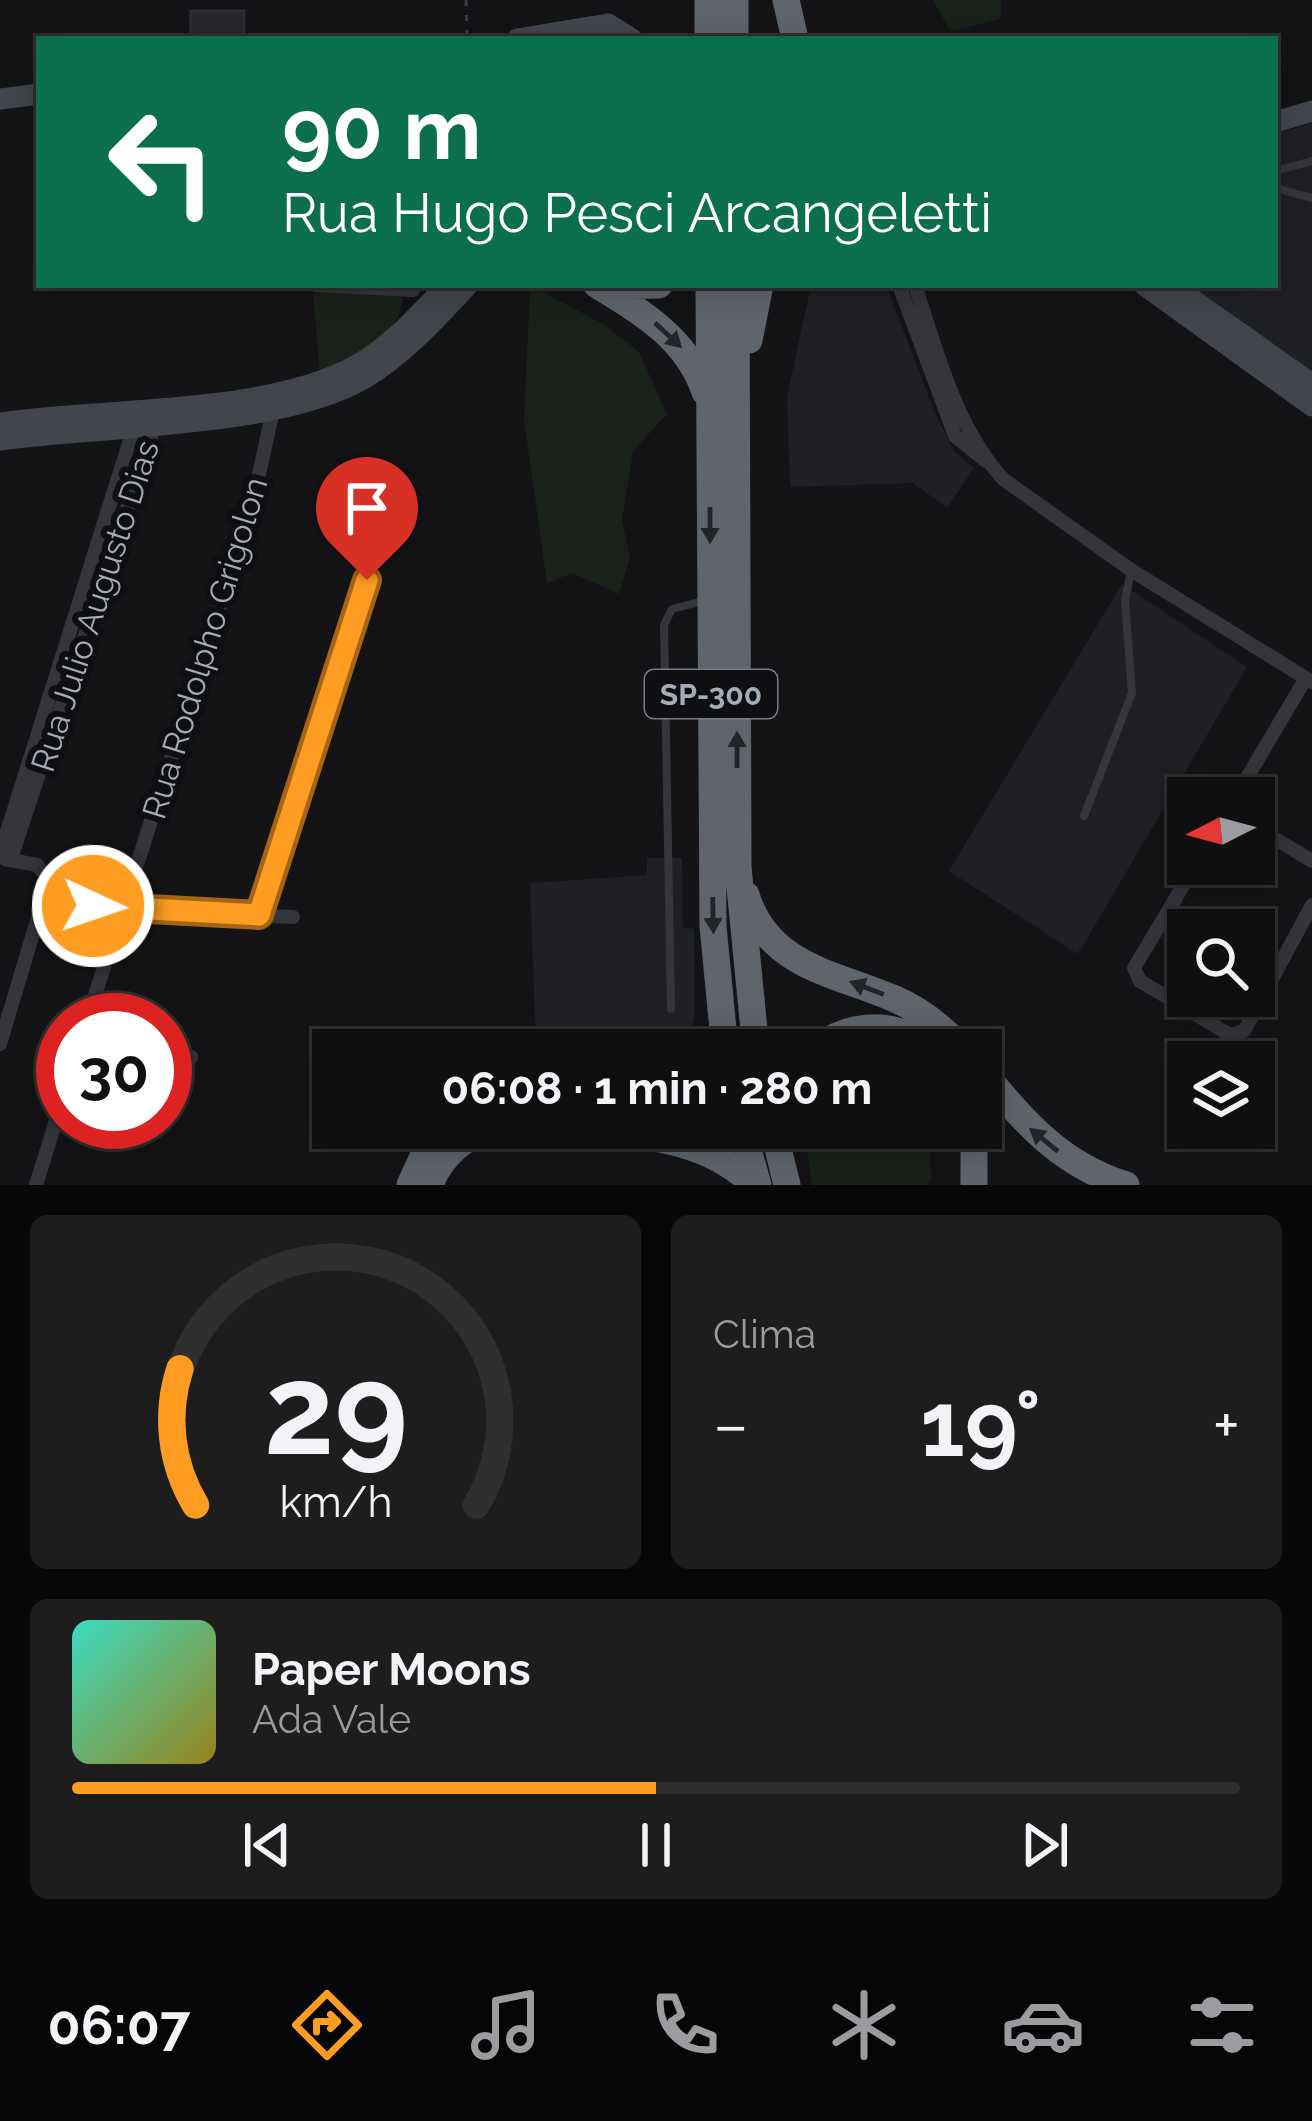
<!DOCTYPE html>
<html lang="pt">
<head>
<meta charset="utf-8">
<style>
	body { margin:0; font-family:Raleway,sans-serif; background:#1d1d1e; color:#f1f3f6; height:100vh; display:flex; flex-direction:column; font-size:45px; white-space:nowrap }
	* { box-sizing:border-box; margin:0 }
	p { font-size:39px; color:#9b9c9f }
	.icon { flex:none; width:66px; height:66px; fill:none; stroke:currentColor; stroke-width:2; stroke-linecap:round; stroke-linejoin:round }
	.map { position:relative; height:1185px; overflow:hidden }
	.sheet { display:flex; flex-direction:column; gap:30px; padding:30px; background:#080809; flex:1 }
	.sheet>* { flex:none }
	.hud { position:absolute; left:36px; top:36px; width:1242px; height:252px; border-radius:0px; box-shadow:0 6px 30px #0003,0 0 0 3px #2f2f30; background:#0b6e4f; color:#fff; overflow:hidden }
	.needle { width:78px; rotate:264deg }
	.buttons { position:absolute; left:1167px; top:777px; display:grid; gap:24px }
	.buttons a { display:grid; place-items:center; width:108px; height:108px; border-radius:0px; background:#0f0f10; box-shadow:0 6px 30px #0003,0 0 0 3px #2f2f30; font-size:60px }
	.speed { position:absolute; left:36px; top:993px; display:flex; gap:24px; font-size:60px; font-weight:700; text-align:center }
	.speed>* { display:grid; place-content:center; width:156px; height:156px; border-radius:50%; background:#0f0f10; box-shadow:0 6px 30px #0003,0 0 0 3px #2f2f30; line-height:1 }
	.speed .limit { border:18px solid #d22; background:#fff; color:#111 }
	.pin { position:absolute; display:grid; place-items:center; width:102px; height:102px; color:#fff; margin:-123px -51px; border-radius:50% 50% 50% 0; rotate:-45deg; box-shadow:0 0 12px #0007 }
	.pin .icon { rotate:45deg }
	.me { position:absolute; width:132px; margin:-66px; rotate:93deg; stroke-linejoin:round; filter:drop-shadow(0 0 9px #0008) }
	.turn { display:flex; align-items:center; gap:42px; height:252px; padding:0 48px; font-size:54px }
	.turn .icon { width:156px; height:156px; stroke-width:2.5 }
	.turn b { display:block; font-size:84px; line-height:102px }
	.big { font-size:90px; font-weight:700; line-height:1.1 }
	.sheet .tile { flex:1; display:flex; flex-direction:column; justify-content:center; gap:18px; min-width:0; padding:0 42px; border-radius:18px; background:#1d1d1e }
	.sheet .dial { align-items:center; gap:0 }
	.dial svg { height:312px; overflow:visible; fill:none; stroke:#2f2f30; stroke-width:7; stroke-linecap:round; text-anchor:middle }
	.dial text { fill:#f1f3f6; stroke:none }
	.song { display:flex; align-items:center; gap:36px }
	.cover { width:144px; height:144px; border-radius:18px; background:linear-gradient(135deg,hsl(170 70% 55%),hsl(50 70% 35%)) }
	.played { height:12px; border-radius:6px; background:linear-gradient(90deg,#ff9c22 50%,#2f2f30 50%) }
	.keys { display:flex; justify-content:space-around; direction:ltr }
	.heat { display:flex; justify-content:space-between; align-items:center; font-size:66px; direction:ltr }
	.sheet .tiles { flex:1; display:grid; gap:30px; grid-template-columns:1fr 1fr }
	.tile:last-child { grid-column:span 2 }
	.trip { position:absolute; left:312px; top:1029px; width:690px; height:120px; border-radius:0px; background:#0f0f10; box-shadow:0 6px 30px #0003,0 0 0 3px #2f2f30; font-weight:700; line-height:120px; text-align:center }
	.menu { display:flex; height:192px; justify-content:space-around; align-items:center; background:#060606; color:#9b9c9f }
	.menu .icon { width:84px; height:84px }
	.menu .current { color:#ff9c22 }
	.menu b { font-size:54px; color:#f1f3f6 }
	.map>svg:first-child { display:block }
	.built { fill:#1f2023 }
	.green { fill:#19211a }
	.building { fill:#26272a; stroke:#2d2e32; stroke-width:3 }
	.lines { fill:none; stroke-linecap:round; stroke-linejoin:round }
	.path { stroke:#3a3d42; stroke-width:3; stroke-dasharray:6 9; stroke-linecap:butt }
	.lane { stroke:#34363b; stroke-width:8 }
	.street { stroke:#34363b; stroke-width:14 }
	.secondary { stroke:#42454b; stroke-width:21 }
	.highway { stroke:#60656c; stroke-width:27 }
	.oneway { fill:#232428 }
	.route-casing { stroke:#a66516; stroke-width:30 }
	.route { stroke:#ff9c22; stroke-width:21 }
	.labels { text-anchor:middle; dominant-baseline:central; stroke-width:12; stroke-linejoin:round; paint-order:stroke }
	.shield { fill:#0f0f11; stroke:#777d85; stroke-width:3 }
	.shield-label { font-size:30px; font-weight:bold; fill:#a4acb7 }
	.street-label { font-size:33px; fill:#a4acb7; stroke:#0f0f11 }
</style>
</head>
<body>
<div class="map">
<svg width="1312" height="1185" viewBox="0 0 1312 1185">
	<rect width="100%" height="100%" fill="#141416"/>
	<!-- built -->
	<path class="built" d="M 1312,123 L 1312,379 L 1182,285 L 1275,285 L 1275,134 Z
		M 811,285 L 886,285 L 935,413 L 954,451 L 974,468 L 947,508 L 913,483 L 790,487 L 787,397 Z
		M 1122,584 L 1247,667 L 1078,954 L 949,871 Z
		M 647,858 L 682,858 L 683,927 L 694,929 L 695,1016 L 684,1050 L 536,1050 L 530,883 L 647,875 Z"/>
	<!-- green -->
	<path class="green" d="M 933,0 L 1001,0 L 1001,19 L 950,31 Z
		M 530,285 L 603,324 L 639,352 L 667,414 L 633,451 L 622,520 L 630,557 L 619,594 L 572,573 L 547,583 L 524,421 Z
		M 313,292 L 402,295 C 405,334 351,361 320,375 Z
		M 804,1128 L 929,1128 L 931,1180 L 927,1185 L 812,1185 Z"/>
	<!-- building -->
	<path class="building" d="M 191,11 L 244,11 L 244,39 L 191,39 Z"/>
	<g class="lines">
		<!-- path -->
		<path class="path" d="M 466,0 L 467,39"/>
		<!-- lane -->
		<path class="lane" d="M 1275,171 L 1312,161
			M 1275,188 L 1312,198
			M 1084,816 L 1132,693 L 1125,601 L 1131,570
			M 671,1009 L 664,625 L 672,609 L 703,601"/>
		<!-- street -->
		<path class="street" d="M 316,285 L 413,290
			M 899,285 L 955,436 L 986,461
			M 915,285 C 937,351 955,426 1003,479 L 1131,570 L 1312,682
			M 1235,798 L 1306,678
			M 1254,826 L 1312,861
			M 0,854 L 135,424
			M 11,858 L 157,419
			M 1196,864 L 1134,968 L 1140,981 L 1230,1035 L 1244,1031 L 1312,905
			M 62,905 L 293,917
			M 259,915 L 367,580
			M 87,1020 L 252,507 L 273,410
			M 0,1044 L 47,887 L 47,877 L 37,865 L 5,859
			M 165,1049 L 191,1057
			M 36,1185 L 63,1098"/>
		<!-- secondary -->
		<path class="secondary" d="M 517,39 L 583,28
			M 571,39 L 583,28 L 608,24 L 632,39
			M 0,99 L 39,94
			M 1275,122 L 1312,111
			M 1144,285 L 1312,406
			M 1172,285 L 1312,384
			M 0,423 C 106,407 265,416 357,365 C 391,346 420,313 447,285
			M 0,440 C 101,426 281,428 365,378 C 405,354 436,319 468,285"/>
		<!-- highway -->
		<path class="highway" d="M 708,0 L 708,39
			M 735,0 L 735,39
			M 786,0 L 795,39
			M 597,285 C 643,313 687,339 705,392
			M 709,285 L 713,926 L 725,1050
			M 736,285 L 738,867 L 756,1050
			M 604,286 L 659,285
			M 749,340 L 760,285
			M 746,895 C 768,967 835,973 895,999 C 923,1011 944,1029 964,1050
			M 814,1050 C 850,1021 897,1020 932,1050
			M 981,1070 C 1024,1121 1059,1164 1126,1185
			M 538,1128 C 613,1135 697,1128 754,1185
			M 742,1128 L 758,1185
			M 773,1128 L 787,1185
			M 410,1185 L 427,1148 L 451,1128
			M 430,1185 C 440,1157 466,1133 496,1128
			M 974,1185 L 974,1128"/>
	</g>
	<!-- one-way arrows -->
	<defs><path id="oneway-solid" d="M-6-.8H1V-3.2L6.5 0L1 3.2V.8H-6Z" transform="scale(3)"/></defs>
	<g class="oneway">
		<use href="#oneway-solid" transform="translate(668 335) rotate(43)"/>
		<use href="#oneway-solid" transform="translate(710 525) rotate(90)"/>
		<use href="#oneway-solid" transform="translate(737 750) rotate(-90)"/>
		<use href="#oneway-solid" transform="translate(713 915) rotate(89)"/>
		<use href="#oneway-solid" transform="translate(867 988) rotate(-159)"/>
		<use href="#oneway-solid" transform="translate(1044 1140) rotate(-141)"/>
	</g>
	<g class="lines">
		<!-- route casing -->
		<g class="route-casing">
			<path id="route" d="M 93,906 L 259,915 L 367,580"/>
		</g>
		<!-- route -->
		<use href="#route" class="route"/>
	</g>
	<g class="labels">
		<!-- shield labels -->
		<rect class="shield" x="645" y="670" width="132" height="48" rx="9"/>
		<g class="shield-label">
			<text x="711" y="694">SP-300</text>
		</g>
		<!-- street labels -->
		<g class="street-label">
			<text transform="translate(95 606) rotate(-72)">Rua Julio Augusto Dias</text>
			<text transform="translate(205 648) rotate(-73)">Rua Rodolpho Grigolon</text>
		</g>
	</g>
</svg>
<div class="buttons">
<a><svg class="needle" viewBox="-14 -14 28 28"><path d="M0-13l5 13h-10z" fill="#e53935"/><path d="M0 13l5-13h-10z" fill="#9b9c9f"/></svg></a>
<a><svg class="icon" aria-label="search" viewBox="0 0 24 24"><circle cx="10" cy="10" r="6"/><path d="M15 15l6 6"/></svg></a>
<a><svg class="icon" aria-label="layers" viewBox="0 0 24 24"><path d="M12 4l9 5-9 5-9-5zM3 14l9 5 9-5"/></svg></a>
</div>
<div class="speed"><div class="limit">30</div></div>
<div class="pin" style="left:367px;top:580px;background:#d93025"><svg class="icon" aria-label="arrive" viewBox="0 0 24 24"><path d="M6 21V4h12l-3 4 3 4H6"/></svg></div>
<svg class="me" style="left:93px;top:906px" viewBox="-20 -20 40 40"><circle r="17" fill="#ff9c22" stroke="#fff" stroke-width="3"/><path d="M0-11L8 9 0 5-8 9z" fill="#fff"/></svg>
<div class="trip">06:08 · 1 min · 280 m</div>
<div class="hud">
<div class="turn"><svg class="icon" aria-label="left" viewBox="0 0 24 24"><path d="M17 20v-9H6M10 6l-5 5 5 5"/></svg><div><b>90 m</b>Rua Hugo Pesci Arcangeletti</div></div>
</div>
</div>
<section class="sheet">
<div class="tiles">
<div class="tile dial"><svg viewBox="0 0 100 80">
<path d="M14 69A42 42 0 1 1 86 69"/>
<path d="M14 69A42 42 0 0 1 10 34" stroke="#ff9c22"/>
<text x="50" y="56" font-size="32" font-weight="700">29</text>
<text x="50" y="72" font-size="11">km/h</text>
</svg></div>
<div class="tile"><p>Clima</p>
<div class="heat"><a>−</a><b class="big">19°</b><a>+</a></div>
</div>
<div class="tile">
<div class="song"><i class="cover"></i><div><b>Paper Moons</b><p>Ada Vale</p></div></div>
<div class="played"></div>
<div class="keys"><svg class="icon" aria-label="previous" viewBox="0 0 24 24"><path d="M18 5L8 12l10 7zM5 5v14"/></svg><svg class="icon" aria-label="pause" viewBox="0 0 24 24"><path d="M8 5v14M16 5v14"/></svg><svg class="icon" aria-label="next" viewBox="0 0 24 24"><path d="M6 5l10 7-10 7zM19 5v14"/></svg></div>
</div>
</div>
</section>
<nav class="menu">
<b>06:07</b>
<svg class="icon current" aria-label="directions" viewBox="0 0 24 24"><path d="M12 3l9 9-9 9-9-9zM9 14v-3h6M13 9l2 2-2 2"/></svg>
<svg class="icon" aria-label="music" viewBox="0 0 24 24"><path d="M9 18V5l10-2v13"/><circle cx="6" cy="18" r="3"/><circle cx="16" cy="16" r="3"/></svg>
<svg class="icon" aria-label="phone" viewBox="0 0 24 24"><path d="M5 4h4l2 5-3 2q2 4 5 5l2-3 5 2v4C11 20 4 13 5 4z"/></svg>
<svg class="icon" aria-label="climate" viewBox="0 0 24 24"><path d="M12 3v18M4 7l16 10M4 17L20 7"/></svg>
<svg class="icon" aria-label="car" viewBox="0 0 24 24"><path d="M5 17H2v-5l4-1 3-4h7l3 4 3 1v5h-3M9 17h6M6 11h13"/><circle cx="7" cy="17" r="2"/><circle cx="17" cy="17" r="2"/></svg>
<svg class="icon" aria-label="filters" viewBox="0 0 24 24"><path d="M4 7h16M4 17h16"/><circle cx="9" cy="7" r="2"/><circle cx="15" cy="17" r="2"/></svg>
</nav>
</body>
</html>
